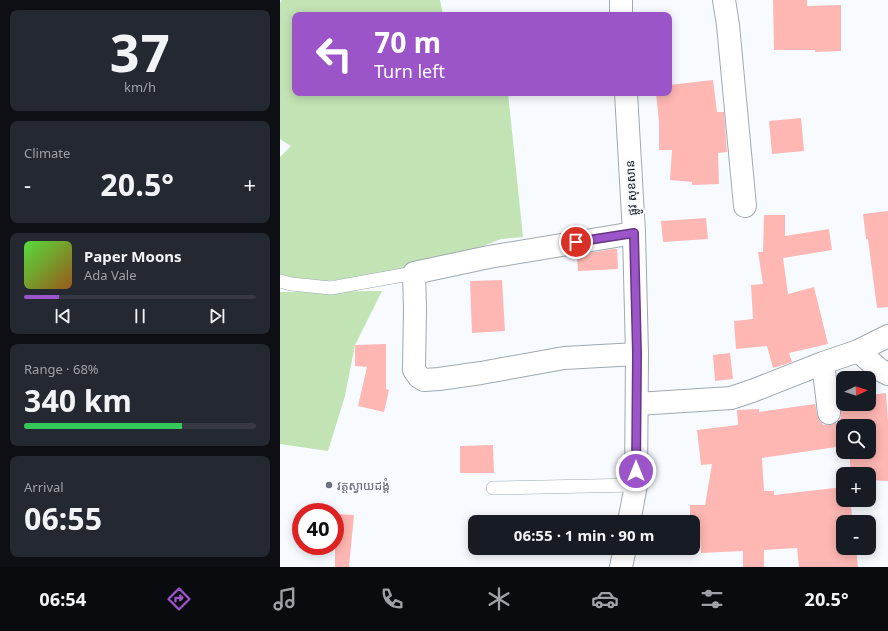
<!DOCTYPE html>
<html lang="en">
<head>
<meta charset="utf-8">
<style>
	body { margin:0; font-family:Georgia,"Noto Sans Khmer",serif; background:#242831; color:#f1f3f6; height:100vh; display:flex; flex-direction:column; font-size:15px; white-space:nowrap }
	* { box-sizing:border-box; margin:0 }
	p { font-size:13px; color:#9ea1a6 }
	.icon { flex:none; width:22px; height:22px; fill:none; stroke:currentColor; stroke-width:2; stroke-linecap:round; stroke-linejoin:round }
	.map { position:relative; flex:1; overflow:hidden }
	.panel { display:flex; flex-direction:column; gap:10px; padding:10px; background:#0d0f14; width:280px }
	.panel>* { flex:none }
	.banner { position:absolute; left:12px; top:12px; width:380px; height:84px; border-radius:8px; box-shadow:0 2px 10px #0003; background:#9c55c9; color:#fff; overflow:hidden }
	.needle { width:26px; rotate:86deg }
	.controls { position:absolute; left:556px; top:371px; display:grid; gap:8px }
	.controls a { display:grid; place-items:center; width:40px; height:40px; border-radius:8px; background:#171b24; box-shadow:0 2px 10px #0003; font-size:20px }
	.speed { position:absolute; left:12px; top:503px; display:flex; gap:8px; font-size:20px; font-weight:700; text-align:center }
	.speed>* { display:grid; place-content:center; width:52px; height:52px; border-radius:50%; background:#171b24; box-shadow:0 2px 10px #0003; line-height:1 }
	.speed .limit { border:6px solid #d22; background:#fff; color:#111 }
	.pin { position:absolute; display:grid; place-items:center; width:34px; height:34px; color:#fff; margin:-17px; border:2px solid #fff; border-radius:50%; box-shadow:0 1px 4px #0007 }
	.me { position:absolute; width:44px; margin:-22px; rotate:0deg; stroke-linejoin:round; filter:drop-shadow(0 0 3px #0008) }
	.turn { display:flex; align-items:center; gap:14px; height:84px; padding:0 16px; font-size:18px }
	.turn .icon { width:52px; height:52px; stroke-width:2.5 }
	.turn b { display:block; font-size:28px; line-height:34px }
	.big { font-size:30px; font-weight:700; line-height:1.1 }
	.panel .tile { flex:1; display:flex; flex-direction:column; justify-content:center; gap:6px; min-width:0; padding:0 14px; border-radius:8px; background:#242831 }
	.panel .dial { align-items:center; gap:0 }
	.dial b { font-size:52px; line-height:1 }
	.song { display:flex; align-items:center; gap:12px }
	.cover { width:48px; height:48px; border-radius:6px; background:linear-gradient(135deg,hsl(110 70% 55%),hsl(30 70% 35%)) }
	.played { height:4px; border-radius:2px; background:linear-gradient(90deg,#9c55c9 15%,#363941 15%) }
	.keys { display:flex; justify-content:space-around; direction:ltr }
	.heat { display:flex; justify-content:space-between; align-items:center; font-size:22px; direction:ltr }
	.charge { height:6px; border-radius:3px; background:linear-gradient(90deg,#34c759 68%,#363941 0) }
	.trip { position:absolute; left:188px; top:515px; width:232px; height:40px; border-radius:8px; background:#171b24; box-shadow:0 2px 10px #0003; font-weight:700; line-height:40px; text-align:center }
	.menu { display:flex; height:64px; justify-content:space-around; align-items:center; background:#090b0e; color:#9ea1a6 }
	.menu .icon { width:28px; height:28px }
	.menu .selected { color:#9c55c9 }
	.menu b { font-size:18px; color:#f1f3f6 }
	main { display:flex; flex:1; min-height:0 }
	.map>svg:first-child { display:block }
	.green { fill:#c2e3b4 }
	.building { fill:#feb7b3 }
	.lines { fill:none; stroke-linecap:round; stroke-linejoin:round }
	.lane-casing { stroke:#9fa9b1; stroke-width:14 }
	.street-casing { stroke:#9fa9b1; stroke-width:24 }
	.secondary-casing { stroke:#9fa9b1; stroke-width:24 }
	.lane { stroke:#fff; stroke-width:13 }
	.street { stroke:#fff; stroke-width:22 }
	.secondary { stroke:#fff; stroke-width:22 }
	.route-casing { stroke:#653783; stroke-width:10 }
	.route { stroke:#9c55c9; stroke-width:7 }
	.worship-dot { fill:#6b7280; stroke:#f7fbff; stroke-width:1.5 }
	.labels { text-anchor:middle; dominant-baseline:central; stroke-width:4; stroke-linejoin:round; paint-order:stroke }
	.street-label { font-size:12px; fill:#121518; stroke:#f7fbff }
	.worship-label { font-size:12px; fill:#5b616d; stroke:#f7fbff; text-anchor:start }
</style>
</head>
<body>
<main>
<section class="panel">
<div class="tile dial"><b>37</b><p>km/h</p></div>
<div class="tile"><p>Climate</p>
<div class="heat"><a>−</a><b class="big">20.5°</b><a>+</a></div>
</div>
<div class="tile">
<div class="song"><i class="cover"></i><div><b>Paper Moons</b><p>Ada Vale</p></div></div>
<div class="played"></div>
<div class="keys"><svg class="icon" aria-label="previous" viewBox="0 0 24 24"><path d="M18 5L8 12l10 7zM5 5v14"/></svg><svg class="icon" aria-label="pause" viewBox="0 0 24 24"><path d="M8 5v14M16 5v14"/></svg><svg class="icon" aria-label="next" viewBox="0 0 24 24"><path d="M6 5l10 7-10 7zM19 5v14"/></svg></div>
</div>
<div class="tile"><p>Range · 68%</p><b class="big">340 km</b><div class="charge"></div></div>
<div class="tile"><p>Arrival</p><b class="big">06:55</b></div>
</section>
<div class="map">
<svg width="608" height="567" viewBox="0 0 608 567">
	<rect width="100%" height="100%" fill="#f7fbff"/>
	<!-- green -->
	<path class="green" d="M 2,0 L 160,0 L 163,15 L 15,15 L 15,93 L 228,93 L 243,237 L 221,239 L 134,273 L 11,284 L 0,281 L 0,157 L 11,146 L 0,139 L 0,3 Z
		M 102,291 L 75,345 L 65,396 L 48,451 L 0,444 L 0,292 Z"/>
	<!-- building -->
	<path class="building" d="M 493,0 L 527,0 L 527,6 L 561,5 L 561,51 L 535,52 L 535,50 L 494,50 Z
		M 433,80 L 437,112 L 444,112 L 447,152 L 438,153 L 439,184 L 412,185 L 412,182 L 390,180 L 392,150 L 379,150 L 379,122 L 376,93 L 389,93 L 389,85 Z
		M 521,118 L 524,151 L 492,154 L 489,121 Z
		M 608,211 L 608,307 L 597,308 L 588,239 L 586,239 L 583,214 Z
		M 484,215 L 505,215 L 505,236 L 549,229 L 552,250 L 503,258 L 508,294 L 534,287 L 548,344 L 509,353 L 512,362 L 493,368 L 487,346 L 456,349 L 454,321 L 473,319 L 471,285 L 483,284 L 478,252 L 483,252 Z
		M 426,218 L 428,239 L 383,242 L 381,221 Z
		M 333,249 L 337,249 L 338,269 L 298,271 L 297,255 Z
		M 222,280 L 225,331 L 192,333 L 190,281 Z
		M 106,344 L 106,389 L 109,390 L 104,412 L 78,406 L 87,367 L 75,366 L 75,345 Z
		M 450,353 L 453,379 L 435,381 L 433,355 Z
		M 606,393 L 608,421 L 608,481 L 589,480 L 589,474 L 571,474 L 569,452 L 589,452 L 589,426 L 563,426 L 563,446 L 482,458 L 484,491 L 494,491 L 494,495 L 563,487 L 563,500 L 570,500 L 573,522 L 563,522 L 563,548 L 576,548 L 578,567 L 519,567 L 517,548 L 484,550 L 484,567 L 463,567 L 463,551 L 421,553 L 420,538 L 413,536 L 413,522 L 410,522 L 410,505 L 425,505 L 432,464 L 421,465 L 417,430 L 458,425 L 457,410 L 479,409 L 479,412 L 535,404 L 537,414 L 539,420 L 544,425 L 551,425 L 557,423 L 561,418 L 561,412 L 560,401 L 563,400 L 563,404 L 589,404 L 589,395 Z
		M 213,445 L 214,473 L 180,473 L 180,446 Z
		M 55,514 L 74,515 L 69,567 L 55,567 Z"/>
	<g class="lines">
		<!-- lane casing -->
		<g class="lane-casing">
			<path id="lane" d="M 0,281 L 11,284 L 51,288 L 134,273
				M 213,488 L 356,485"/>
		</g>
		<!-- street casing -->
		<g class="street-casing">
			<path id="street" d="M 444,0 L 448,25 L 465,206
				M 354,233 L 209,257 L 134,273 L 135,309 L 134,370 L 139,377 L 144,380 L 159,379 L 201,373 L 284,358 L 357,354
				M 578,351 L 600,370 L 608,374
				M 543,363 L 549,413
				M 357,404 L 451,398 L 472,391 L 543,363 L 578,351 L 608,336"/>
		</g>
		<!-- secondary casing -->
		<g class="secondary-casing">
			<path id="secondary" d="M 341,0 L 341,15
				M 346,93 L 354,233 L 357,354 L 356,485 L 349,522
				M 341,567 L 345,548"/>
		</g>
		<!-- lane -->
		<use href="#lane" class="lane"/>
		<!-- street -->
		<use href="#street" class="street"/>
		<!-- secondary -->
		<use href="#secondary" class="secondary"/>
	</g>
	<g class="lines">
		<!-- route casing -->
		<g class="route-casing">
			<path id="route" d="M 296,242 L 354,233 L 357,354 L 356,471"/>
		</g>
		<!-- route -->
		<use href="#route" class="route"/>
	</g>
	<!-- markers -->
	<circle class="worship-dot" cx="49" cy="485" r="4"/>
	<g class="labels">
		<!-- street labels -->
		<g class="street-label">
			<text transform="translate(351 188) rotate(-93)">ផ្លូវ សុខសាន</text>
		</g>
		<!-- worship labels -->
		<g class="worship-label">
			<text x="57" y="485">វត្តស្វាយដង្គំ</text>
		</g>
	</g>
</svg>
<div class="controls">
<a><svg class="needle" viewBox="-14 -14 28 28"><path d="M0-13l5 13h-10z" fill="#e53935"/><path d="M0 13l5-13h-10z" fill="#9ea1a6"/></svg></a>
<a><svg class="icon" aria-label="search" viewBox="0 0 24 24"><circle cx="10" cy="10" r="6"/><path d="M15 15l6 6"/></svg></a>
<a>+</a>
<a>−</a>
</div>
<div class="speed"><div class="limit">40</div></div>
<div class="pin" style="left:296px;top:242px;background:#d93025"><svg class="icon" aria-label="arrive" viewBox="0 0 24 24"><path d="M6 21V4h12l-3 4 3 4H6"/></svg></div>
<svg class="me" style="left:356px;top:471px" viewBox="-20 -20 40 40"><circle r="17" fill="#9c55c9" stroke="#fff" stroke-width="3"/><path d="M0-11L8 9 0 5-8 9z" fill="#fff"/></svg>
<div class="trip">06:55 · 1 min · 90 m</div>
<div class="banner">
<div class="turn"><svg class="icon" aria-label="left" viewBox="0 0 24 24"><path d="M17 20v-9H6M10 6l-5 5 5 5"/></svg><div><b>70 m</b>Turn left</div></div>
</div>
</div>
</main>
<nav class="menu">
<b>06:54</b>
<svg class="icon selected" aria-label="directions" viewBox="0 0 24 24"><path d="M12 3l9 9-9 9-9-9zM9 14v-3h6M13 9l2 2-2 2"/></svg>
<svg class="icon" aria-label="music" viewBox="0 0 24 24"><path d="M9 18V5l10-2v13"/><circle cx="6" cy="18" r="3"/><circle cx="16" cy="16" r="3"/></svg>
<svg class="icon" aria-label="phone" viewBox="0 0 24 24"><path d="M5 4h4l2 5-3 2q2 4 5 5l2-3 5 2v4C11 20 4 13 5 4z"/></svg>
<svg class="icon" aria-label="climate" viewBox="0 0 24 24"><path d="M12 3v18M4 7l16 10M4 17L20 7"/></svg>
<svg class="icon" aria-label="car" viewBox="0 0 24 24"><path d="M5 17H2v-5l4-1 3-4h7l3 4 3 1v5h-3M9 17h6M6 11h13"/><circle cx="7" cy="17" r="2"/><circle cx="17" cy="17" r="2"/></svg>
<svg class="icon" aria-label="filters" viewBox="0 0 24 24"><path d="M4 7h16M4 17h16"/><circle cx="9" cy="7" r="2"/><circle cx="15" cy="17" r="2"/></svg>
<b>20.5°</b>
</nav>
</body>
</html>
